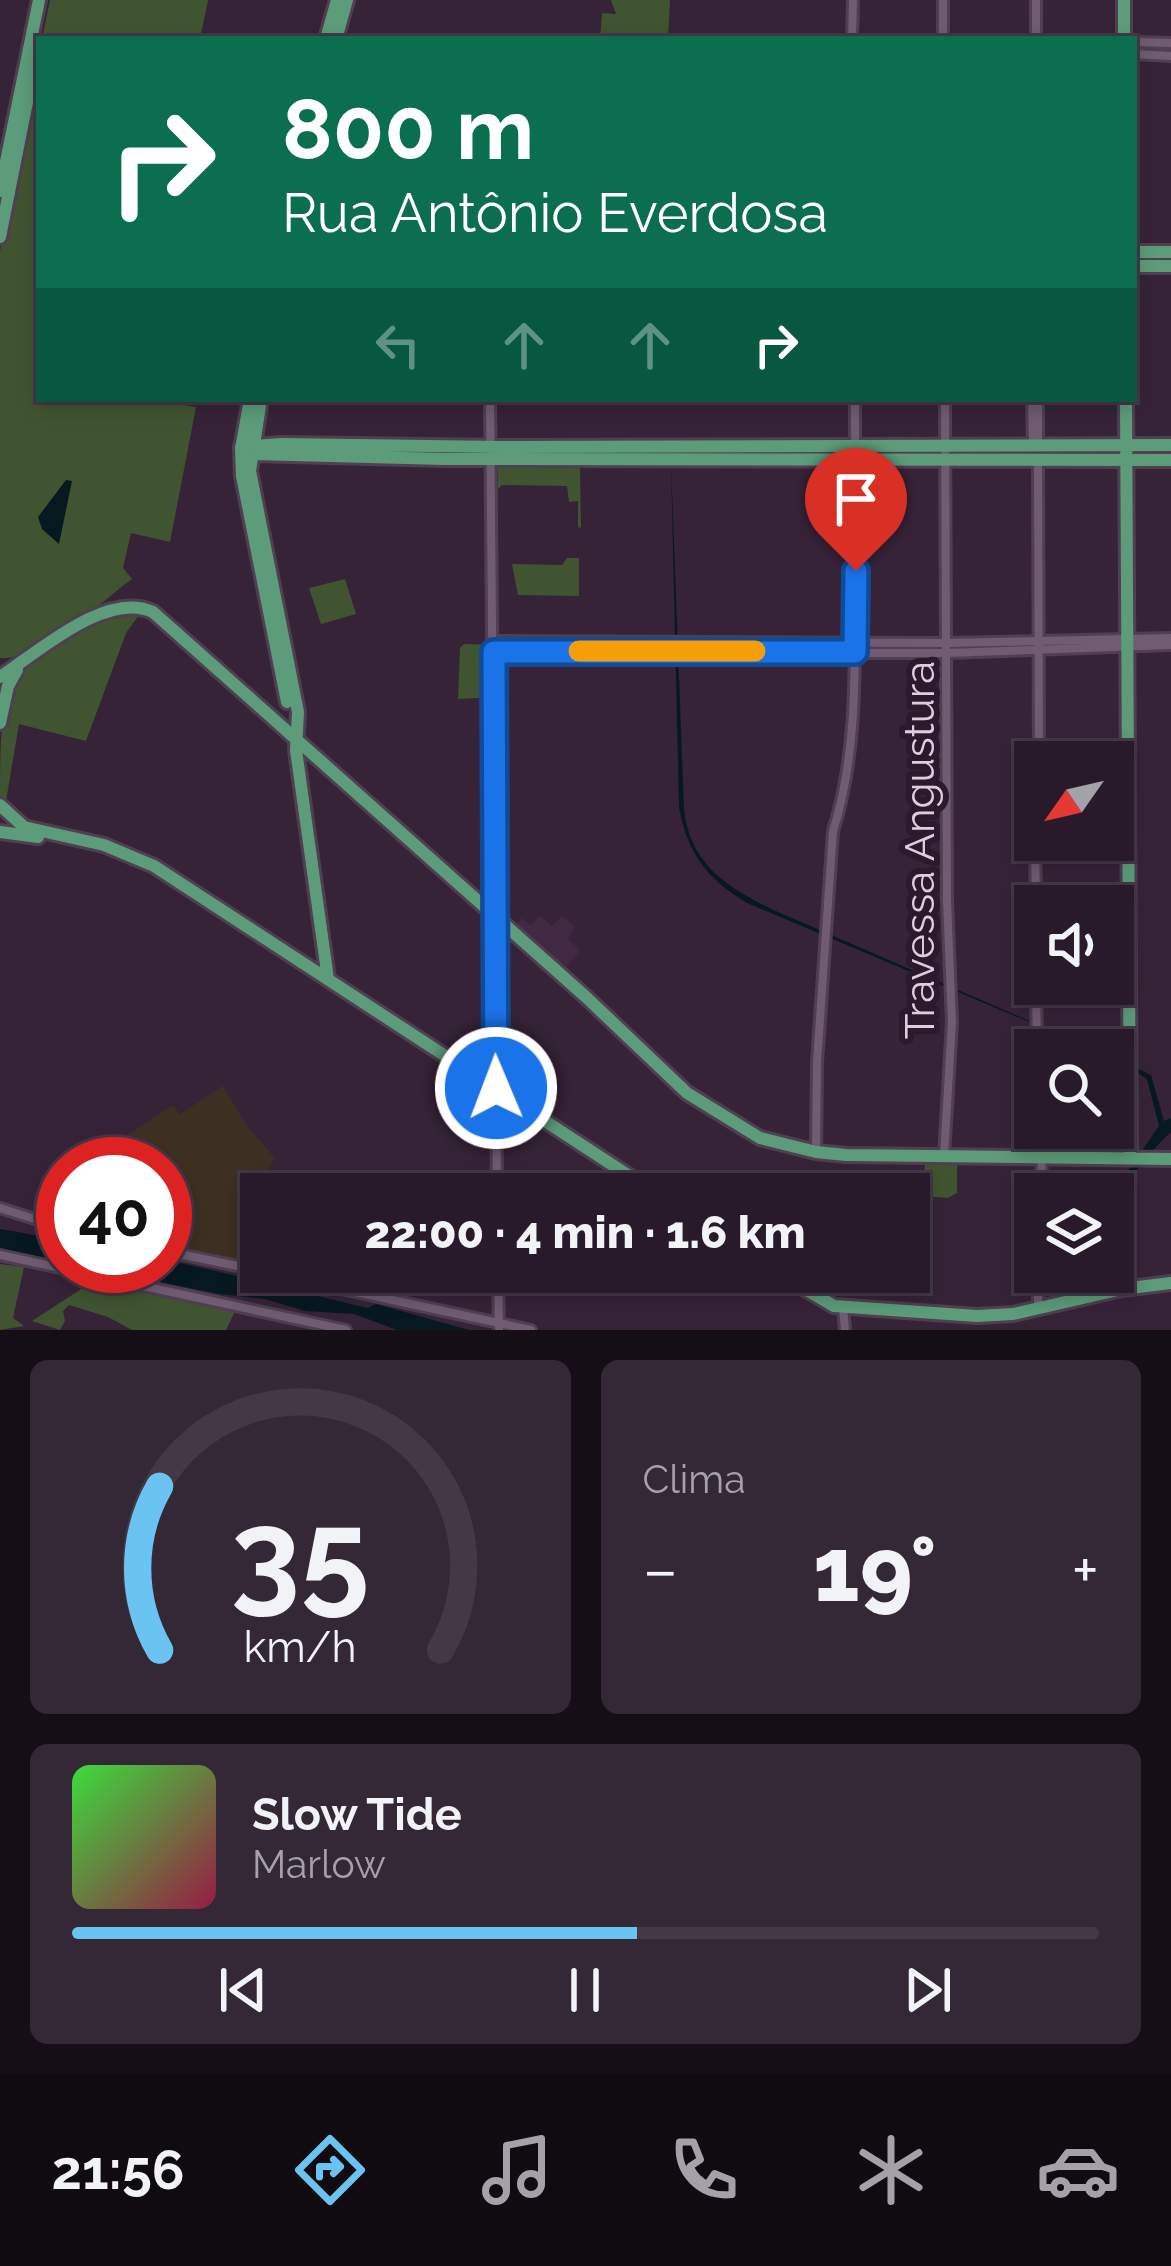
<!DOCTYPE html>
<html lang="pt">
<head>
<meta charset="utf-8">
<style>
	body { margin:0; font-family:Raleway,sans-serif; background:#342736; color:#f1f3f6; height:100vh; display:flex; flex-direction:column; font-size:45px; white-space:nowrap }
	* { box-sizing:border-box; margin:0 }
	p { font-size:39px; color:#a5a1a8 }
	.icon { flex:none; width:66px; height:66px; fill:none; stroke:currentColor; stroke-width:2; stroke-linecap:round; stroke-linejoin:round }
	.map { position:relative; height:1330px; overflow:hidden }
	.details { display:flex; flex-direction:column; gap:30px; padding:30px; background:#160e17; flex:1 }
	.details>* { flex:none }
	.guide { position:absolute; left:36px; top:36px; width:1101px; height:366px; border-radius:0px; box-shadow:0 6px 18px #0003,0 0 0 3px #443847; background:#0b6e4f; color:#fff; overflow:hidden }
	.needle { width:78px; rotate:236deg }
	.tools { position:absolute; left:1014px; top:741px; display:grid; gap:24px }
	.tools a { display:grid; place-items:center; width:120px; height:120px; border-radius:0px; background:#281a2a; box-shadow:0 6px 18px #0003,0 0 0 3px #443847; font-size:60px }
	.speed { position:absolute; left:36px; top:1137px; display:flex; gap:24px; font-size:60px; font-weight:700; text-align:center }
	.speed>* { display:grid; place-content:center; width:156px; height:156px; border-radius:50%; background:#281a2a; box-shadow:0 6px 18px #0003,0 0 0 3px #443847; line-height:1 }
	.speed .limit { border:18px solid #d22; background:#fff; color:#111 }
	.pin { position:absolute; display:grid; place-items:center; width:102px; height:102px; color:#fff; margin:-123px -51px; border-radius:50% 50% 50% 0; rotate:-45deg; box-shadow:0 0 12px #0007 }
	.pin .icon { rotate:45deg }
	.me { position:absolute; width:132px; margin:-66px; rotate:359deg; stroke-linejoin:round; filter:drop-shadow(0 0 9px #0008) }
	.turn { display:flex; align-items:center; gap:42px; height:252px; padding:0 48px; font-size:54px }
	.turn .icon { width:156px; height:156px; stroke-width:2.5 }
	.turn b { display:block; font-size:84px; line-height:102px }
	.lanes { display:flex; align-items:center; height:114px; padding:0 48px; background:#0003; justify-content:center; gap:60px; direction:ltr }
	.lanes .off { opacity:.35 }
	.big { font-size:90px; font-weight:800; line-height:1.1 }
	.details .widget { flex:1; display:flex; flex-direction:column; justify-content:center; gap:18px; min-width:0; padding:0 42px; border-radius:18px; background:#342736 }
	.details .dial { align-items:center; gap:0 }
	.dial svg { height:312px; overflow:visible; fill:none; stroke:#443847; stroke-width:7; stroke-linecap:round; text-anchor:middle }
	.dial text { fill:#f1f3f6; stroke:none }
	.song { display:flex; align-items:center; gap:36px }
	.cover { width:144px; height:144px; border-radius:18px; background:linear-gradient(135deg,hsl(120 70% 55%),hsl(340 70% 35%)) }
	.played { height:12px; border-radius:6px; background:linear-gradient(90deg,#6ac3f1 55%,#443847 55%) }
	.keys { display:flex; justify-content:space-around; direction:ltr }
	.heat { display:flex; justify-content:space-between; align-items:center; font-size:66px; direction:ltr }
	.details .tiles { flex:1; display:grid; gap:30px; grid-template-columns:1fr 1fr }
	.widget:last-child { grid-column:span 2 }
	.trip { position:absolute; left:240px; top:1173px; width:690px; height:120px; border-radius:0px; background:#281a2a; box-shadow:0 6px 18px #0003,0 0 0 3px #443847; font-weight:800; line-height:120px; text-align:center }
	.tab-bar { display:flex; height:192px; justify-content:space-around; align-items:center; background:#100a11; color:#a5a1a8 }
	.tab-bar .icon { width:84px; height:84px }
	.tab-bar .active { color:#6ac3f1 }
	.tab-bar b { font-size:54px; color:#f1f3f6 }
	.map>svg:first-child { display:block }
	.industrial { fill:#3d2f22 }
	.built { fill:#412944 }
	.green { fill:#405431 }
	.water { fill:#061921 }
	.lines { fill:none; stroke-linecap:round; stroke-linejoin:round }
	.minor-casing { stroke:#4f3f50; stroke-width:14 }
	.major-casing { stroke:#4f3f50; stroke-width:18 }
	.minor { stroke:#705b73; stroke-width:8 }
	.major { stroke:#5c9c7a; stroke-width:12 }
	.route-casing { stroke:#114b97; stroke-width:30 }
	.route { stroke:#1a73e8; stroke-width:21 }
	.slow { stroke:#f59e0b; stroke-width:21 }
	.labels { text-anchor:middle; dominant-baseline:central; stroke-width:12; stroke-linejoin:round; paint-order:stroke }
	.street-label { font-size:42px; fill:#dccfdd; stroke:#2c192e }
</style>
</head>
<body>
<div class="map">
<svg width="1171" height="1330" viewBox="0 0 1171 1330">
	<rect width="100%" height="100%" fill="#362338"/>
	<!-- industrial -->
	<path class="industrial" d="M 223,1086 L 246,1125 L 274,1157 L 265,1185 L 276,1194 L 261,1194 L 261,1266 L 165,1246 L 165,1164 L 99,1164 L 94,1157 L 173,1105 L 180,1114 Z"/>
	<!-- built -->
	<path class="built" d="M 540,916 L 552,926 L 562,916 L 575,927 L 568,939 L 580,950 L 565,969 L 514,926 L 522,918 L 530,925 Z"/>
	<!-- green -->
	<path class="green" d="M 50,0 L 208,0 L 200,39 L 42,39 Z
		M 611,0 L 670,0 L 668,39 L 600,39 L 602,13 L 616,14 Z
		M 39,56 L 39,399 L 149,399 L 196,407 L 170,542 L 131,533 L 123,568 L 132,579 C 100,602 41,662 0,658 L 0,251 Z
		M 498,465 L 580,466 L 581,528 L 578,527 L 578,501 L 569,502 L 567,486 L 502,485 L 498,489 Z
		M 567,558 L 579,558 L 579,596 L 518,595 L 512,564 L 562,565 Z
		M 345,579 L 356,614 L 321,624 L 309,588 Z
		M 105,609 L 142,611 L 126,633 L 86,741 L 19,724 L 5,807 L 0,797 C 0,763 0,716 9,685 C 24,657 78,628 105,609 Z
		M 464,644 L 491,645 L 493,697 L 458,699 L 460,648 Z
		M 925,1155 L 957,1158 L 957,1193 L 948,1198 L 924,1196 Z
		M 0,1264 L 24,1267 L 13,1318 L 24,1326 L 0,1330 Z
		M 92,1282 L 237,1307 L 226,1330 L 132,1330 L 108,1317 L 69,1305 L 63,1311 L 65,1321 L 60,1330 L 32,1321 Z"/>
	<!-- water -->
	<path class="water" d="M 671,464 L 684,809 C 690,866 730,889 776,911 L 1096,1050 L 747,903 C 707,879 687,853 679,807 Z
		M 66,480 L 72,481 L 59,544 L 42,529 L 38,517 Z
		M 1113,1057 L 1151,1075 L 1164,1121 L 1171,1118 L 1171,1132 C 1145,1157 1122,1184 1113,1220 L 1116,1188 L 1159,1126 L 1147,1079 Z
		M 0,1229 L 63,1240 L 63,1262 L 0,1249 Z
		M 165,1260 C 233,1274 300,1292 368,1308 L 376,1304 L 469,1330 L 397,1330 L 354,1314 L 305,1311 L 265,1299 L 219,1294 L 80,1266 L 165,1266 Z"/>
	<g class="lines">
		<!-- minor casing -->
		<g class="minor-casing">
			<path id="minor" d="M 943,0 L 943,39
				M 1036,0 L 1036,39
				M 852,39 L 853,0
				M 1134,42 L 1171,43
				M 1134,54 L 1171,56
				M 490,399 L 497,1194
				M 1032,399 L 1033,445
				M 1038,399 L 1038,445
				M 1038,459 L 1039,762
				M 494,641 L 947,643 L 1171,638
				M 495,652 L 947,653 L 1171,645
				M 1035,840 L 1036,906
				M 1036,984 L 1037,1050
				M 1041,1128 L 1042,1194
				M 816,1151 L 817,1062 L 833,831 C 857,756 855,672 855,593 C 856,528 855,464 855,399
				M 944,1156 L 952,1022 L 947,901 L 945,399
				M 0,1208 L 63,1228
				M 165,1251 L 261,1271
				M 0,1255 L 346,1330
				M 263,1272 L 531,1330
				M 498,1272 L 499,1330
				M 1038,1272 L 1038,1310
				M 843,1307 L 845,1330"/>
		</g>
		<!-- major casing -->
		<g class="major-casing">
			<path id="major" d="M 1124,0 L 1124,39
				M 326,39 L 337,0
				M 336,39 L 347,0
				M 0,191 L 39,0
				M 0,237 L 39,42
				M 1134,252 L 1171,252
				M 1134,266 L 1171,266
				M 250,399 L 241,449 L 242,476 L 287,702
				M 261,399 L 250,471 L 298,712 L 296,750 L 328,979
				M 1126,399 L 1130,1158
				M 241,447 L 282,444 L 502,447 L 1171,445
				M 241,449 L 252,454 L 444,459 L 1171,460
				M 0,677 C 38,652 107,590 153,612 L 586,997 L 687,1093 L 760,1138 L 816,1152 L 846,1155 L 1171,1159
				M 0,723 L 8,686 L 17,670
				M 0,805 L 24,827 L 104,845 L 154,866 L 657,1194
				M 0,832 L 38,837
				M 776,1272 L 834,1306 L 977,1316 L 1013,1314 L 1122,1289 L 1171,1283"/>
		</g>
		<!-- minor -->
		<use href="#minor" class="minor"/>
		<!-- major -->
		<use href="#major" class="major"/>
	</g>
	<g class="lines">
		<!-- route casing -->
		<g class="route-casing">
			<path id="route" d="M 496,1088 L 494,652 L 855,652 L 856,571"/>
		</g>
		<!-- route -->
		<use href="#route" class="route"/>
		<!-- slow -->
		<path class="slow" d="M 579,651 L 755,651"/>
	</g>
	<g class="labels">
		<!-- street labels -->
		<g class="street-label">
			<text transform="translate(919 850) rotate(-90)">Travessa Angustura</text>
		</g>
	</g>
</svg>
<div class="tools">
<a><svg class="needle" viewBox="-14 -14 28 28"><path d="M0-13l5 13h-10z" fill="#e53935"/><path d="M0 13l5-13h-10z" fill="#a5a1a8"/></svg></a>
<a><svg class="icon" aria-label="sound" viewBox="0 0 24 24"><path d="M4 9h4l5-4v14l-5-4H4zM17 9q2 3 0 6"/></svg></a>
<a><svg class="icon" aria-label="search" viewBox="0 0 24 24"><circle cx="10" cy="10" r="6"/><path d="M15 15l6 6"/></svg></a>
<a><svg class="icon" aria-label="layers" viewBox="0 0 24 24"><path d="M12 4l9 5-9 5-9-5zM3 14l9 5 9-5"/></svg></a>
</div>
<div class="speed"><div class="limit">40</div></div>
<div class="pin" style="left:856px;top:571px;background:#d93025"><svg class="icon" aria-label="arrive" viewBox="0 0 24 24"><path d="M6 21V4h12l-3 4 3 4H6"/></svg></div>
<svg class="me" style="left:496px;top:1088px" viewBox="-20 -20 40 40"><circle r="17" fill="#1a73e8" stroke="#fff" stroke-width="3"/><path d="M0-11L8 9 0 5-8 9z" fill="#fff"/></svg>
<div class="trip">22:00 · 4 min · 1.6 km</div>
<div class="guide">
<div class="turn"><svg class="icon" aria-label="right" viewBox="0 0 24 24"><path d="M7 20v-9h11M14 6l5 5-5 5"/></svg><div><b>800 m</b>Rua Antônio Everdosa</div></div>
<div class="lanes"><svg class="icon off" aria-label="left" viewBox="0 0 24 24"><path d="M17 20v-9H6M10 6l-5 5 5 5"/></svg><svg class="icon off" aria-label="ahead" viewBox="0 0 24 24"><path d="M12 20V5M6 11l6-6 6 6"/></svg><svg class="icon off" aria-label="ahead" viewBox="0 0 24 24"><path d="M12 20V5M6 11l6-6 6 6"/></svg><svg class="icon" aria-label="right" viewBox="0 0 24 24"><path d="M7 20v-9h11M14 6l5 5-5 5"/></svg></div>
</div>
</div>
<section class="details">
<div class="tiles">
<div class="widget dial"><svg viewBox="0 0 100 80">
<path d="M14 69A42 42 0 1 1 86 69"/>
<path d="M14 69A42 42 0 0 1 14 27" stroke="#6ac3f1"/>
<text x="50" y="56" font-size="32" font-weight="700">35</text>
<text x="50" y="72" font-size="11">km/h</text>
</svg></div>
<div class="widget"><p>Clima</p>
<div class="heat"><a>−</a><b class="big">19°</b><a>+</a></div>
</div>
<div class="widget">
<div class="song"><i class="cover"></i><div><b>Slow Tide</b><p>Marlow</p></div></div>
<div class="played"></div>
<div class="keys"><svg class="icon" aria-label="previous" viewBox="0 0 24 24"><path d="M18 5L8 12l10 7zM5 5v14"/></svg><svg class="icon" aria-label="pause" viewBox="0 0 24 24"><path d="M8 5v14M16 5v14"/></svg><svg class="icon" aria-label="next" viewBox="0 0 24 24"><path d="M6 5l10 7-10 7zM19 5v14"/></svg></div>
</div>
</div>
</section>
<nav class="tab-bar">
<b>21:56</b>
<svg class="icon active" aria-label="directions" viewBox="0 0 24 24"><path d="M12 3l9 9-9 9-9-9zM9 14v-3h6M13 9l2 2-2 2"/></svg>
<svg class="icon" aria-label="music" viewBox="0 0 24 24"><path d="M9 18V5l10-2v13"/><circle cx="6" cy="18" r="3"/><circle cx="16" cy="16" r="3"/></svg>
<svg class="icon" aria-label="phone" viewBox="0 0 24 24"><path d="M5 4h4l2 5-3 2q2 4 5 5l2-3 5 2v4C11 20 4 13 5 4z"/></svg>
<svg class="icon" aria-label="climate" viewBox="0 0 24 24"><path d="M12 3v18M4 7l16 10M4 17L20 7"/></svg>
<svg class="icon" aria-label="car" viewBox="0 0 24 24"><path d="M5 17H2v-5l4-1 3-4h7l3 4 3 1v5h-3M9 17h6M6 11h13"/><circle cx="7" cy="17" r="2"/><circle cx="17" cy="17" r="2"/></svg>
</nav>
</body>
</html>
